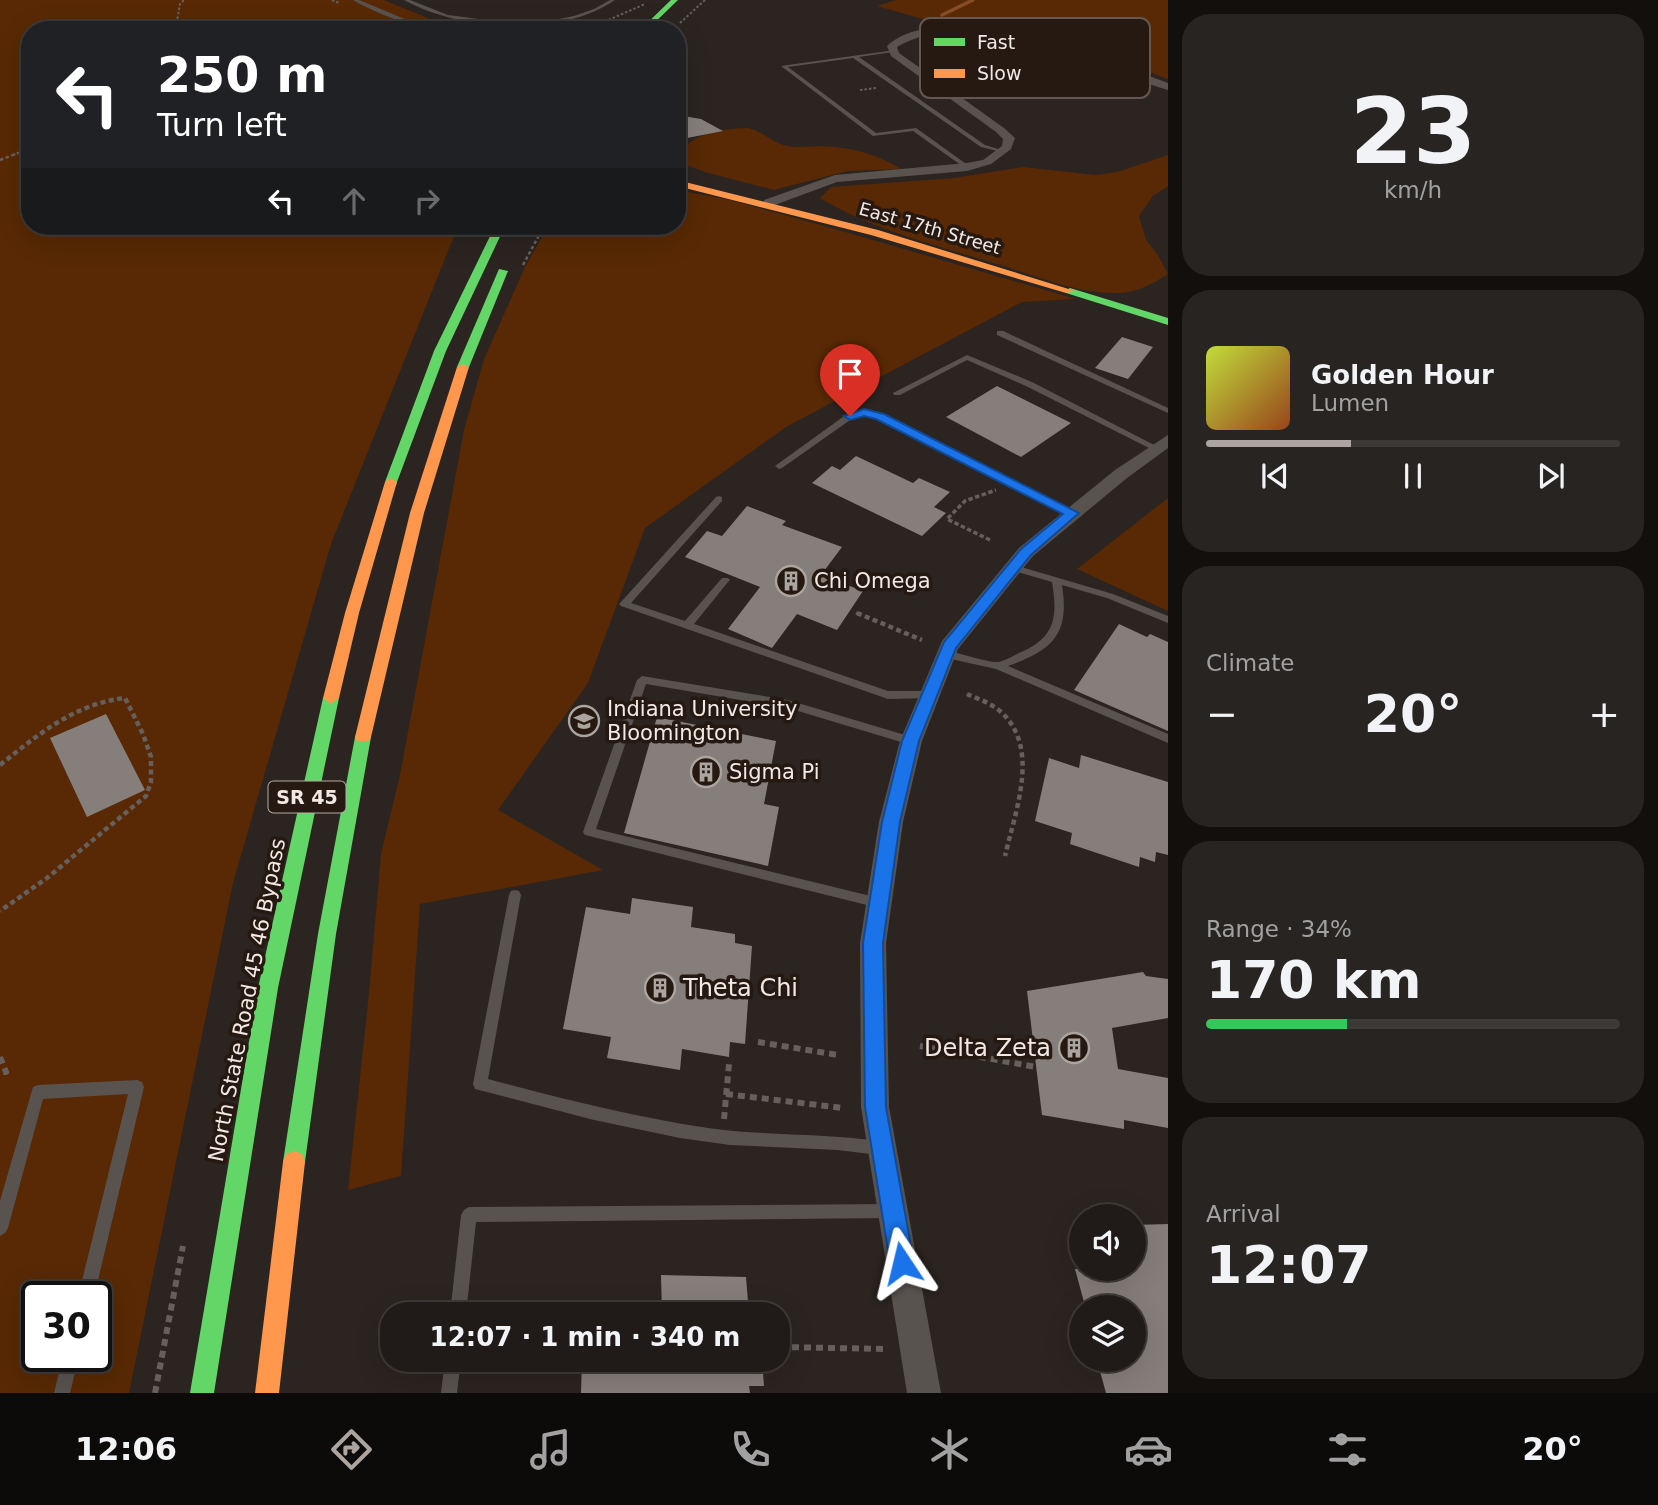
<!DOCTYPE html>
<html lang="en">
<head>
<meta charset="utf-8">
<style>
	body { margin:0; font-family:"DejaVu Sans",sans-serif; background:#282421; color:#f1f3f6; height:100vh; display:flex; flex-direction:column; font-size:26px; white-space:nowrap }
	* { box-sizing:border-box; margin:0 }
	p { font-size:23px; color:#a2a1a2 }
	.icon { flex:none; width:38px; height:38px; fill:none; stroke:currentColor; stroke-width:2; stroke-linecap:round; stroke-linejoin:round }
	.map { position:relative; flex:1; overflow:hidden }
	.details { display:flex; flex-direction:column; gap:14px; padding:14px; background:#120f0d; width:490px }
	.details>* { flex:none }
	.hud { position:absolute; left:21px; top:21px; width:665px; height:214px; border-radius:28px; box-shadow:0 7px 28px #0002,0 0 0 2px #3d3937; background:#202124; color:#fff; overflow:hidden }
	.buttons { position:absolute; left:1069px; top:1204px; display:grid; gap:14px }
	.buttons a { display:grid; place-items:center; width:77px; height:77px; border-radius:50%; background:#201b18; box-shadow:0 7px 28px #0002,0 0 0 2px #3d3937; font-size:35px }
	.speed { position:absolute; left:21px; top:1281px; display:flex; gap:14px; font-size:35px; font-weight:700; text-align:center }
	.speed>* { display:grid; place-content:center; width:91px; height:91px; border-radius:50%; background:#201b18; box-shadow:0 7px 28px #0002,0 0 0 2px #3d3937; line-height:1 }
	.speed .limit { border:4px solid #111; border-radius:10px; background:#fff; color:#111 }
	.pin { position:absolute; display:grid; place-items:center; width:60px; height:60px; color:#fff; margin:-72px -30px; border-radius:50% 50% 50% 0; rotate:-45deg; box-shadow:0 0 7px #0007 }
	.pin .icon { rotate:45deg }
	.me { position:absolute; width:77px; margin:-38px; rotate:350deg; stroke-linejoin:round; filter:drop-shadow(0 0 5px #0008) }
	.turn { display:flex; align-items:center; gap:24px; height:147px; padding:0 21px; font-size:32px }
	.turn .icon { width:91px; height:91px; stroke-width:2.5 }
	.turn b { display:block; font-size:49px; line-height:60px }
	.lanes { display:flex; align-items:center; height:66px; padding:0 21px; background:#0003; justify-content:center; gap:35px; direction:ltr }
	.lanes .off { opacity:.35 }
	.big { font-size:52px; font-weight:700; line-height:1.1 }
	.details .tile { flex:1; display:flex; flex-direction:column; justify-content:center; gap:10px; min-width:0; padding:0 24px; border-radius:28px; background:#282421 }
	.details .dial { align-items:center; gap:0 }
	.dial b { font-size:91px; line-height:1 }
	.song { display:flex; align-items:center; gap:21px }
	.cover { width:84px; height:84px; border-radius:10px; background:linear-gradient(135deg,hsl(70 70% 55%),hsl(20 70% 35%)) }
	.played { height:7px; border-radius:4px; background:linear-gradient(90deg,#aca49f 35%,#3d3937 35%) }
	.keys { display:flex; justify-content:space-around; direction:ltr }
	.heat { display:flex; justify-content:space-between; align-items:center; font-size:38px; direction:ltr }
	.charge { height:10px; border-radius:5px; background:linear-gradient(90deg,#34c759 34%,#3d3937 0) }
	.trip { position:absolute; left:380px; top:1302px; width:410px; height:70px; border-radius:28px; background:#201b18; box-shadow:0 7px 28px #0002,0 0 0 2px #3d3937; font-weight:700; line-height:70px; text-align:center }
	.tab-bar { display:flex; height:112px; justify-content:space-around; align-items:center; background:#0d0b0a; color:#a2a1a2 }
	.tab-bar .icon { width:49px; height:49px }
	.tab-bar .current { color:#aca49f }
	.tab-bar b { font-size:32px; color:#f1f3f6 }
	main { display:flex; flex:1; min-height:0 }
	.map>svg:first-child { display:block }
	.green { fill:#582904; fill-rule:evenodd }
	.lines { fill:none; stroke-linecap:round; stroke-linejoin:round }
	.stream { stroke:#854c26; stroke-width:3.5 }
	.building { fill:#857e7a }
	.path-far4 { stroke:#65605c; stroke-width:2; stroke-dasharray:2.5 2; stroke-linecap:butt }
	.path-far3 { stroke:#65605c; stroke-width:2.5; stroke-dasharray:3.5 2.5; stroke-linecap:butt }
	.path-far2 { stroke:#65605c; stroke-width:3.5; stroke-dasharray:4.5 2.5; stroke-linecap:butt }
	.path-far1 { stroke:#65605c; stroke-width:4.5; stroke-dasharray:5 3.5; stroke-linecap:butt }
	.path { stroke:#65605c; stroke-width:6; stroke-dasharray:7 5; stroke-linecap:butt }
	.lane { fill:#595350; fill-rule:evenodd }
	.street { fill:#595350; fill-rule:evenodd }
	.fast { fill:#63d668; fill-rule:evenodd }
	.slow { fill:#ff974d; fill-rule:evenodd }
	.route { fill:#1a73e8; stroke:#114b97; stroke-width:2 }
	.labels { text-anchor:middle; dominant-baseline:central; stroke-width:7; stroke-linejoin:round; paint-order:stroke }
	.far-street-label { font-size:18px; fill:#f2e9e4; stroke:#261912 }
	.shield { fill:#261912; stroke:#b5aba5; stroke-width:2 }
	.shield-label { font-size:19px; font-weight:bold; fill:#f2e9e4 }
	.poi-label { font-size:21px; fill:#f2e9e4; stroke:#261912; text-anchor:start }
	.street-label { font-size:21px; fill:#f2e9e4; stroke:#261912 }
	.near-poi-label { font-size:24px; fill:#f2e9e4; stroke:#261912; text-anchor:start }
	.key { fill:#261912; stroke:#635751; stroke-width:2 }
	.key-label { font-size:19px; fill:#f2e9e4 }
</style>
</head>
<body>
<main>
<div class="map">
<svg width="1168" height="1393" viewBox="0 0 1168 1393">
	<rect width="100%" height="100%" fill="#2b2420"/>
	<!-- green -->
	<path class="green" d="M 0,0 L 384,0 L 435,21 L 530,30 L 30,30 L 30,226 L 458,226 L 331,544 L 233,883 L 129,1393 L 0,1393 ZM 37,1297 L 96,1297 L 96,1356 L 37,1356 Z
		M 896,0 L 1168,0 L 1168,79 C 1117,60 1070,38 1016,27 L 1013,30 L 940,24 L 877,6 Z
		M 748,128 C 764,132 774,144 788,146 C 799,148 811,146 822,146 C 850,147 878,154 901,169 L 848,171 L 774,190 L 705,172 L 684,164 L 677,155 C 695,132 720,129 748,128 Z
		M 1168,155 L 1168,186 L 1153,196 L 1139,216 L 1146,240 L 1158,255 L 1168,274 C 1151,285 1134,294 1114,293 C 1075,293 1037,276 1000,265 C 940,246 874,231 820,198 L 831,187 L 954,178 L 1023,167 L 1095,175 L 1117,172 Z
		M 677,190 L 730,200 L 835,229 L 1076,299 L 1022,302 L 786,427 L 645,528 L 588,683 L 498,810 L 603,870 L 420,904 L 401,1176 L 348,1190 L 369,993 L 381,854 L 400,775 L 464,430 L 484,359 L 525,267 L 548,226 L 677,226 Z
		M 1168,498 L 1168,611 L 1077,569 Z"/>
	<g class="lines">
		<!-- stream -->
		<path class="stream" d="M 942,15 L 973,0"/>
	</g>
	<!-- building -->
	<path class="building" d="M 677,115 L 701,119 L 723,131 L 677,140 Z
		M 1122,337 L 1153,347 L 1128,379 L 1095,368 Z
		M 997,386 L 1071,423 L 1021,457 L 946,417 Z
		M 856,456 L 913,483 L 919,478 L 950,492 L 934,507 L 946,513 L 922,536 L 812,483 L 832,466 L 840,470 Z
		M 747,506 L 786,521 L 782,525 L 842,547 L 821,575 L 863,591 L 837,630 L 797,614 L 772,648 L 728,629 L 760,587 L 685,557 L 707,531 L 722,536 Z
		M 1119,624 L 1147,637 L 1150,634 L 1168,642 L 1168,731 L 1074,690 Z
		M 106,714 L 145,790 L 87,817 L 50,738 Z
		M 657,717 L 776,741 L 764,804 L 779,807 L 768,866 L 624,833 Z
		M 1081,755 L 1168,782 L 1168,855 L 1156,852 L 1155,862 L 1140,857 L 1139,867 L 1070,844 L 1072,833 L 1035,821 L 1049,758 L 1079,768 Z
		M 632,898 L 693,907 L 691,927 L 735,934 L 735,943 L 752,946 L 745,1044 L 730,1042 L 729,1057 L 682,1049 L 680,1070 L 607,1058 L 611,1037 L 563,1029 L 586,907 L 630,914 Z
		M 1143,972 L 1146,976 L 1168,979 L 1168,1018 L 1112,1028 L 1118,1069 L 1168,1078 L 1168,1128 L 1124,1120 L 1124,1129 L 1042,1115 L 1027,991 Z
		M 1168,1224 L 1168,1393 L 1106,1393 L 1098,1364 L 1114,1364 L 1113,1360 L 1134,1360 L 1134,1307 L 1097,1307 L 1096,1302 L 1084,1302 L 1075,1269 L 1134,1269 L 1134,1225 Z
		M 661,1275 L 746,1277 L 749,1314 L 662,1314 Z
		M 582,1360 L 762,1360 L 764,1386 L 749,1386 L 750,1393 L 581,1393 Z"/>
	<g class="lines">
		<!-- path-far4 -->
		<path class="path-far4" d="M 332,0 L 339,3
			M 680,23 L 705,0
			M 592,27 L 645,4
			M 164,30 L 177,21 L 180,4 L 184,0
			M 860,90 L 876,88
			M 13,155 L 30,148"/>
		<!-- path-far3 -->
		<path class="path-far3" d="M 0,160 L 18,153
			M 523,265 L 544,226"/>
		<!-- path-far2 -->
		<path class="path-far2" d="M 990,540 L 947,519 L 965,501 L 996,490
			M 856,613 L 861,615"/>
		<!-- path-far1 -->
		<path class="path-far1" d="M 857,613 L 922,640
			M 967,694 C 978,699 991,703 1001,712 C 1041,748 1015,812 1005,856
			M 0,765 C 39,734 74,704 125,698 L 143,734 L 151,757 L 151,782 L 146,796 L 47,878 L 0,911"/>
		<!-- path -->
		<path class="path" d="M 758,1042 L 838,1055
			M 920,1046 L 1036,1067
			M 0,1057 L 6,1072 L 0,1072
			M 726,1094 L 843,1108
			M 724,1119 L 729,1064
			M 780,1347 L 886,1349
			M 155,1393 L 183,1246"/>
		<!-- lane -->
		<path class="lane" d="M 353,0 L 359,0 L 412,22 L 454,30 C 419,30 383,17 353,0 Z
			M 404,0 L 410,0 L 448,15 L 510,23 L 554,20 L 574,16 L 594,9 L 610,0 L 615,0 C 560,38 460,31 404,0 Z
			M 581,28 L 583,30 L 573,30 L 573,29 Z
			M 895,50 L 893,52 L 859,57 L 985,145 L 1005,151 L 1005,153 L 981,147 L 853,58 L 788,67 L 876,133 L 916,128 L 969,166 L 969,168 L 965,168 L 913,131 L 873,136 L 781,66 Z
			M 997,331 L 1003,331 L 1168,408 L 1168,413 L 997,335 Z
			M 967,355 L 1032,382 L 1160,448 L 1159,450 L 1153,450 L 1026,386 L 967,360 L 900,395 L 894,395 L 893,393 Z
			M 864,411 L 883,414 L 1076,513 L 1072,516 L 1069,515 L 878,418 L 864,415 L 853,418 L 782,468 L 779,469 L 775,466 L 847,414 Z
			M 719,496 L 722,497 L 722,501 L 631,603 L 685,621 L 722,578 L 728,578 L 730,580 L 728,582 L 694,624 L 888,691 L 928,691 L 933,695 L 932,698 L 888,699 L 621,606 L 619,604 L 621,602 L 716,497 Z
			M 1014,565 L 1113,594 L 1168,616 L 1168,623 L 1107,598 L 1062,585 C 1070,635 1052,650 1008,666 L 1168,734 L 1168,743 L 996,669 L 942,657 L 941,654 L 942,651 L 946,650 C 958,653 989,663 999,662 C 1006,660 1013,656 1019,653 C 1055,638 1058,618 1052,582 L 1011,570 L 1009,568 L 1011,566 Z
			M 642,676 L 788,700 L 915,738 L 916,741 L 915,744 L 911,745 L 788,708 L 646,684 L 596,829 L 879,898 L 883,899 L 885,903 L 883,907 L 879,908 L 585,835 L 583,832 L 637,680 Z
			M 515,890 L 519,891 L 521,895 L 488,1079 C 560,1098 633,1117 708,1128 C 765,1136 822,1133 879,1141 L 884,1143 L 886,1148 L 884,1153 L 879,1155 L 837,1150 L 730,1145 L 680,1138 L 594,1120 L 475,1089 L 473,1084 L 509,895 L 511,891 Z
			M 137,1080 L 142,1082 L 144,1087 L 94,1297 L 78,1297 L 128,1094 L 43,1099 L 8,1228 L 5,1233 L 0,1236 L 0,1201 L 33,1087 L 38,1085 Z
			M 890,1204 L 895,1206 L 897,1211 L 895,1216 L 890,1218 L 476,1222 L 466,1314 L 450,1314 L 461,1215 L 464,1210 L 469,1207 Z
			M 63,1356 L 79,1356 L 70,1393 L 54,1393 Z
			M 445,1360 L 461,1360 L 457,1393 L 441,1393 Z"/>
		<!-- street -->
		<path class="street" d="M 973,26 C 1042,32 1103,60 1168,83 L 1168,90 C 1095,69 1033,29 954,32 C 934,33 915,36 897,47 L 899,53 L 1004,128 L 1015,138 L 1011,149 L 991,164 L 967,171 L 837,182 L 772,206 L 764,206 L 764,200 L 835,175 L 967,163 L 983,160 L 1002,146 L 1003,139 L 996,132 L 891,56 L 887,46 C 909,25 945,27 973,26 Z
			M 1168,435 L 1168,448 L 1127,478 L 1033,556 L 958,649 L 922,741 L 903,822 L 886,943 L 889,1107 L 941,1393 L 907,1393 L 861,1107 L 860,943 L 879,822 L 900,741 L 942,641 L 1019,548 L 1115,470 Z"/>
		<!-- fast -->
		<path class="fast" d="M 671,0 L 678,0 L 647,30 L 640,30 Z
			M 495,226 L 505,226 L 446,351 L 397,482 L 396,485 L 386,485 L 385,482 L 434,351 Z
			M 499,269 L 508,271 L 469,367 L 459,369 L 457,367 Z
			M 1070,288 L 1168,318 L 1168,325 L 1066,293 L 1065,291 Z
			M 331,692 L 339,698 L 278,988 L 214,1393 L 190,1393 L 258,988 L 323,698 Z
			M 363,731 L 369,733 L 371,737 L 336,934 L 305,1162 L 302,1170 L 294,1173 L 286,1170 L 283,1162 L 318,934 L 355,737 L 357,733 Z"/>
		<!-- slow -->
		<path class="slow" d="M 677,180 L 878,230 L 1075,291 L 1066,293 L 871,235 L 677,186 Z
			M 463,364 L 469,367 L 424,513 L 371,737 L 369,741 L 357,741 L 355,737 L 410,513 L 457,367 Z
			M 391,478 L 397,482 L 359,613 L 339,698 L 331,704 L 323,698 L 345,613 L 385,482 Z
			M 294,1151 L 302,1154 L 305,1162 L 279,1393 L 255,1393 L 283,1162 L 286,1154 Z"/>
	</g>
	<!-- route -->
	<path class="route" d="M 864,409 L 884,414 L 1079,513 L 1031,555 L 956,648 L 919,741 L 900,822 L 883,943 L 886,1107 L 914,1263 L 910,1271 L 902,1274 L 894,1271 L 890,1263 L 865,1107 L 863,943 L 882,822 L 902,741 L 944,642 L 1021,549 L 1063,514 L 876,419 L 864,416 L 850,420 L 844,416 Z"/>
	<!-- icons -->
	<defs>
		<g id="building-ring" transform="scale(1.575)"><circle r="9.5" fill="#261912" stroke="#aca49f" stroke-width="1.5"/><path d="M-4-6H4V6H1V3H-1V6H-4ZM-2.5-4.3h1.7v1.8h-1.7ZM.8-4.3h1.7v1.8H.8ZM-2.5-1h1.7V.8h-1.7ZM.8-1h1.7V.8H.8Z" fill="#aca49f"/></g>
		<g id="university-ring" transform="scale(1.575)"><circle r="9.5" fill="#261912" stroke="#aca49f" stroke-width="1.5"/><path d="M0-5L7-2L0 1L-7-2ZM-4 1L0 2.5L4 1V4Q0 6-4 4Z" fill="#aca49f"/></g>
	</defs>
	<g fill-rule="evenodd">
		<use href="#building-ring" x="791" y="581"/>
		<use href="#university-ring" x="584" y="721"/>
		<use href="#building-ring" x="706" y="772"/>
		<use href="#building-ring" x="660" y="988"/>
		<use href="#building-ring" x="1074" y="1048"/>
	</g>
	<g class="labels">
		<!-- far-street labels -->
		<g class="far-street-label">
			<text transform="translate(930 228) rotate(16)">East 17th Street</text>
		</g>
		<!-- shield labels -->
		<rect class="shield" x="268.5" y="781.5" width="77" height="31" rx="5"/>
		<g class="shield-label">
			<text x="307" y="797">SR 45</text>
		</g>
		<!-- poi labels -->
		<g class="poi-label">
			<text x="814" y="581">Chi Omega</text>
			<text x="607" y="709">Indiana University<tspan x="607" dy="24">Bloomington</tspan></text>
			<text x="729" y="772">Sigma Pi</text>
		</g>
		<!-- street labels -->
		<g class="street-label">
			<text transform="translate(247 1000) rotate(-79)">North State Road 45 46 Bypass</text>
		</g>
		<!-- near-poi labels -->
		<g class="near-poi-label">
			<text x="683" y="988">Theta Chi</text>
			<text x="1051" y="1048" text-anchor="end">Delta Zeta</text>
		</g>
	</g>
	<!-- legend -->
	<rect x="920" y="18" width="230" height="80" rx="10" class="key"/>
	<rect x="934" y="38" width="31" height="8" fill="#63d668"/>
	<rect x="934" y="69" width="31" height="9" fill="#ff974d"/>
	<g class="key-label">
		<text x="977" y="49">Fast</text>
		<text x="977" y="80">Slow</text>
	</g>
</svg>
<div class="buttons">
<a><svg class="icon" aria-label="sound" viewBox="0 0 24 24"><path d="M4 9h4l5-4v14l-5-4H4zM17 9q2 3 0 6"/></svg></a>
<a><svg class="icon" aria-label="layers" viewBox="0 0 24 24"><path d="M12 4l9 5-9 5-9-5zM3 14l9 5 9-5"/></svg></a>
</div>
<div class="speed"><div class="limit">30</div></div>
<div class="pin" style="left:850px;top:416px;background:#d93025"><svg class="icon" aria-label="arrive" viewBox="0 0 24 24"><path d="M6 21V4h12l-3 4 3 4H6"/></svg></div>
<svg class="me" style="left:902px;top:1263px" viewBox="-20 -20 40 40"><path d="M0-17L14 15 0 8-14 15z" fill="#1a73e8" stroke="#fff" stroke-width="4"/></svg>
<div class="trip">12:07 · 1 min · 340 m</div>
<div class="hud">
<div class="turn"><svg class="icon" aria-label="left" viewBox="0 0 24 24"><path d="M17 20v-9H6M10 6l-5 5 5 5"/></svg><div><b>250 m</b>Turn left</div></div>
<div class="lanes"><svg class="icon" aria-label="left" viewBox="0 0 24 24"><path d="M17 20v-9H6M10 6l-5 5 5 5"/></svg><svg class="icon off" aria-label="ahead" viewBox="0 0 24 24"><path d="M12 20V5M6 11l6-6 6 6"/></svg><svg class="icon off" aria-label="right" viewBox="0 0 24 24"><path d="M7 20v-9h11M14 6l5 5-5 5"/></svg></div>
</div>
</div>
<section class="details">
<div class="tile dial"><b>23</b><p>km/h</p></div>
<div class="tile">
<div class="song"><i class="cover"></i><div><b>Golden Hour</b><p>Lumen</p></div></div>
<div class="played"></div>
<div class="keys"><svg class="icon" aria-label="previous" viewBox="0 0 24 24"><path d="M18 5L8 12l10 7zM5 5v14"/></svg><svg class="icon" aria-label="pause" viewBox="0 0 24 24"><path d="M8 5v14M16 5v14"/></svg><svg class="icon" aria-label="next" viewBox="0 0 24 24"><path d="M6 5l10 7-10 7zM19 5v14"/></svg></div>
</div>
<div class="tile"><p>Climate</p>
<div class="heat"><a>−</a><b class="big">20°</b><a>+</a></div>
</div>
<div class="tile"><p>Range · 34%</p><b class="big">170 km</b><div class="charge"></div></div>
<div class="tile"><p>Arrival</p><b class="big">12:07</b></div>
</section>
</main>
<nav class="tab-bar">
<b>12:06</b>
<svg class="icon current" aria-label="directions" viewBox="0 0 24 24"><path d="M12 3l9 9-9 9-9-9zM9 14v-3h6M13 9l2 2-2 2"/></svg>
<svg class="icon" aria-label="music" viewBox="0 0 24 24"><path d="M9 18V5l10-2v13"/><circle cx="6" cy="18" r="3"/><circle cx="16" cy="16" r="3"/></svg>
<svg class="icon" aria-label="phone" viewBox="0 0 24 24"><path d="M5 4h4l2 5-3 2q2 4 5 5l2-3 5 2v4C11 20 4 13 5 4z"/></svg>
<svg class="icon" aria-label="climate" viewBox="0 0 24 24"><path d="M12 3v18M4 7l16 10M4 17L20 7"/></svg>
<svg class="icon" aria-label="car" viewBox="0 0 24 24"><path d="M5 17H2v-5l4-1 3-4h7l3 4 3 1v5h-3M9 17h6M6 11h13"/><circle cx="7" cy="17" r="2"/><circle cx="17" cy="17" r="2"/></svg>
<svg class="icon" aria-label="filters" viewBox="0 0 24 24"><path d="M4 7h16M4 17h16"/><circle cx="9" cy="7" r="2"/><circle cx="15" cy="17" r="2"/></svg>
<b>20°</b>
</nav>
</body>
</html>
